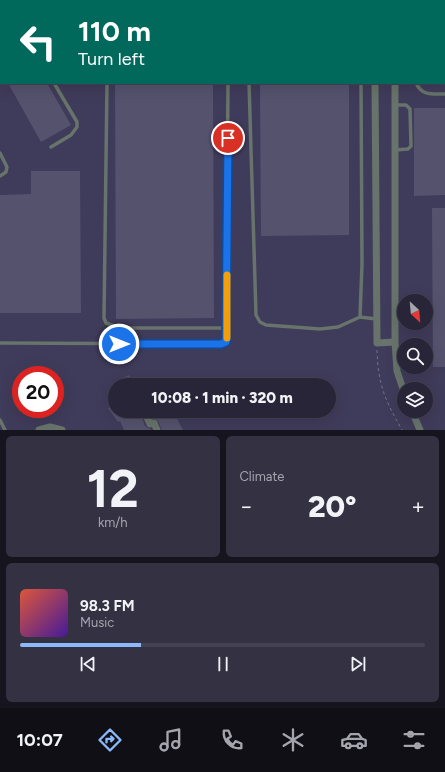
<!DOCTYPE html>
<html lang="en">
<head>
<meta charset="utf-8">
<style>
	body { margin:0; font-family:Figtree,sans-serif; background:#343143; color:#f1f3f6; height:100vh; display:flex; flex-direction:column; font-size:15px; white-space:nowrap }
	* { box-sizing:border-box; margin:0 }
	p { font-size:13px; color:#a5a5ae }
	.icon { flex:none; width:22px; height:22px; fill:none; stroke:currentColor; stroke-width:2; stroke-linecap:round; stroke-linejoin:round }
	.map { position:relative; height:430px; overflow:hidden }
	.sheet { display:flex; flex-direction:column; gap:6px; padding:6px; background:#16141f; flex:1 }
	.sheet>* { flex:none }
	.guide { position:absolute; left:0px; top:0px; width:445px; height:84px; box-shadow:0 4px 16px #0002,0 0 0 1px #444253; background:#00695c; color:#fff; overflow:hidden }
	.needle { width:26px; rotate:154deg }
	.fabs { position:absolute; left:397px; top:294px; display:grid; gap:8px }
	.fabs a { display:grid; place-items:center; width:36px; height:36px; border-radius:50%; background:#282538; box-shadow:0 4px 16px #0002,0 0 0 1px #444253; font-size:20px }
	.speed { position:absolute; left:12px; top:366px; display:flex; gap:8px; font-size:20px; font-weight:700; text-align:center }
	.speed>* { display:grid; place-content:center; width:52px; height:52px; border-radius:50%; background:#282538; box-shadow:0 4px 16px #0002,0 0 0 1px #444253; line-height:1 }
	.speed .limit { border:6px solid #d22; background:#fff; color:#111 }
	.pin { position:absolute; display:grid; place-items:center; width:34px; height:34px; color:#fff; margin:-17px; border:2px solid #fff; border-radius:50%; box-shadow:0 1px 4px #0007 }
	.me { position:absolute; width:44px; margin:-22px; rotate:90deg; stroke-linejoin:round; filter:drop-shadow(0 0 3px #0008) }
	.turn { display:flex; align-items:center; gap:14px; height:84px; padding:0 12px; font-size:18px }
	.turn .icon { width:52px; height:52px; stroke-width:2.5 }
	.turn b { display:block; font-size:28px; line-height:34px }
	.big { font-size:30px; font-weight:800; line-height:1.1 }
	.sheet .widget { flex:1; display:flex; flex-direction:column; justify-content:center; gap:6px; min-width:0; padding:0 14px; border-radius:6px; background:#343143 }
	.sheet .dial { align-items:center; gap:0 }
	.dial b { font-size:52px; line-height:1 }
	.song { display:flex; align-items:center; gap:12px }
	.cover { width:48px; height:48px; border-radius:6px; background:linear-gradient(135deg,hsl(10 70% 55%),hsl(260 70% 35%)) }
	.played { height:4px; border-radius:2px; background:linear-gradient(90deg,#8abafc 30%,#444253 30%) }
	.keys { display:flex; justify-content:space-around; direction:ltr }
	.heat { display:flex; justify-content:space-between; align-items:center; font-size:22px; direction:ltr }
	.sheet .tiles { flex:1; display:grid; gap:6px; grid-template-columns:1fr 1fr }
	.widget:last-child { grid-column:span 2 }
	.trip { position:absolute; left:108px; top:378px; width:228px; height:40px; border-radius:20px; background:#282538; box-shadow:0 4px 16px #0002,0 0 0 1px #444253; font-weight:800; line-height:40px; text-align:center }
	.dock { display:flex; height:64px; justify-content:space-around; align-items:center; background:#100f16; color:#a5a5ae }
	.dock .icon { width:28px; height:28px }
	.dock .active { color:#8abafc }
	.dock b { font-size:18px; color:#f1f3f6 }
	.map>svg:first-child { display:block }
	.built { fill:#3f3b5a; fill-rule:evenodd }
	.building { fill:#55526e }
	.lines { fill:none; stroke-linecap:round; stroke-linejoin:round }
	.path { stroke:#757289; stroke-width:1; stroke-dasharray:3 3; stroke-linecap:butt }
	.lane { stroke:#67736b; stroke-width:3.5 }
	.street { stroke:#67736b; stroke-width:7 }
	.secondary { stroke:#829589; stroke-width:10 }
	.route-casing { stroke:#114b97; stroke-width:10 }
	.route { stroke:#1a73e8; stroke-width:7 }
	.slow { stroke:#f59e0b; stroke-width:7 }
</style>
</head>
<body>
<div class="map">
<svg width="445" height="430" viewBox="0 0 445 430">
	<rect width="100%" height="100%" fill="#35314b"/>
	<!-- built -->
	<path class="built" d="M 0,0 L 445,0 L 445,430 L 0,430 ZM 1,1 L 444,1 L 444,83 L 1,83 ZM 404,301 L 426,301 L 426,323 L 404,323 ZM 404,345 L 426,345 L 426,367 L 404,367 ZM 21,375 L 55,375 L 55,409 L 21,409 ZM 115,385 L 329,385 L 329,411 L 115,411 ZM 404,389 L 426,389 L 426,411 L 404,411 Z"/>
	<!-- building -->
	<path class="building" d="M 8,83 L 47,83 L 71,125 L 41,142 Z
		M 115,83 L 213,83 L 214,318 L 116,319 Z
		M 260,83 L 349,83 L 349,235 L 261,236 Z
		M 414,108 L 445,108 L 445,195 L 414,196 Z
		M 31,171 L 80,171 L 81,313 L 0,313 L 0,195 L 31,194 Z
		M 432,208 L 445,208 L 445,367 L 433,367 Z
		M 129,375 L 134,385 L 115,385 L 125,381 L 123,378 Z
		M 115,405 L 115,411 L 143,411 L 141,415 L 145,426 L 152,430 L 124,430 L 120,421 L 118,422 L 108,408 Z
		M 157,411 L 173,411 L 183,430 L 162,430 L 158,421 L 152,417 Z"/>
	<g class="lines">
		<!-- path -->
		<path class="path" d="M 377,350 C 378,385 385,400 402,430"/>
		<!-- lane -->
		<path class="lane" d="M 444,43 L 445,43
			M 0,77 L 1,77
			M 107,83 L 104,318 L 106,323 L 120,328 L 226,328
			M 249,83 L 256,315 L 260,322 L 266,325 L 320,329 L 338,327 L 360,317
			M 361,83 L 362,264 L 360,317 L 376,319
			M 416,83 C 422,96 432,94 445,94
			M 51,147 L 71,135 L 77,127 L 77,122 L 54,83
			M 395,150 L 408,149 L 411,146 L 410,109 L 406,105 L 396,105
			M 0,153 L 7,167 L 6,172 L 0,176
			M 0,343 L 208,344 L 221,344 L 226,341 L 228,83
			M 0,420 L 5,430"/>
		<!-- street -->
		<path class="street" d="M 375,0 L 375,1
			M 396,1 L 396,0
			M 375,83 L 377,343 L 395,342
			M 395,83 L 395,342 L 397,371 L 404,392
			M 152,411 L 146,415 L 150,424 L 154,423 L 157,430
			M 412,411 L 420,430
			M 39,430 L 50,427 L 62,430"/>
		<!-- secondary -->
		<path class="secondary" d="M 31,1 L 34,0
			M 0,17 L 1,16
			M 444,19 L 445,19
			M 0,53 L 1,52"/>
	</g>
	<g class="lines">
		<!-- route casing -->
		<g class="route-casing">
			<path id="route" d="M 119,344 L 221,344 L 226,342 L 228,138"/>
		</g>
		<!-- route -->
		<use href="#route" class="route"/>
		<!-- slow -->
		<path class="slow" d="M 227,275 L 227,338"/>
	</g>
</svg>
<div class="fabs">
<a><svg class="needle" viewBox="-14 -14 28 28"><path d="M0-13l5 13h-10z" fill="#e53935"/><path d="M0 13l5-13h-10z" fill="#a5a5ae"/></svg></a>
<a><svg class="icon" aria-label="search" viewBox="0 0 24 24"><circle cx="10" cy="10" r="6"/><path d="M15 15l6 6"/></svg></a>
<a><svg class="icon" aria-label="layers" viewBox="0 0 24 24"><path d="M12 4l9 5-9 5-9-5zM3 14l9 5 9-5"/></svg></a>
</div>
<div class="speed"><div class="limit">20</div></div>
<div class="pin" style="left:228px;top:138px;background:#d93025"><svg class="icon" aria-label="arrive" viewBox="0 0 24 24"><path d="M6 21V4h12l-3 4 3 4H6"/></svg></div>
<svg class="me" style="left:119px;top:344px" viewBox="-20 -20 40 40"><circle r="17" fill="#1a73e8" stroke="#fff" stroke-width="3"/><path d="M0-11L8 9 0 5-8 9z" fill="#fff"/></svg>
<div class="trip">10:08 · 1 min · 320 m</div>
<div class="guide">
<div class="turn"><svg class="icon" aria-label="left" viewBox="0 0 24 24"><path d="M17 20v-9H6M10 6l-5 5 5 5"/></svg><div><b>110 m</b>Turn left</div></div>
</div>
</div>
<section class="sheet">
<div class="tiles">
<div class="widget dial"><b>12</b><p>km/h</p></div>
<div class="widget"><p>Climate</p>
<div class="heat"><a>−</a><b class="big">20°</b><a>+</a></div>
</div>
<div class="widget">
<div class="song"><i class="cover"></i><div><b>98.3 FM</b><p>Music</p></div></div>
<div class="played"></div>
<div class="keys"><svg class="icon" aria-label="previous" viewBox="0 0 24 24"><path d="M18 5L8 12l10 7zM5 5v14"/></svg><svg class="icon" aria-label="pause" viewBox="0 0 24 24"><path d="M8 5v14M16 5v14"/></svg><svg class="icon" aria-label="next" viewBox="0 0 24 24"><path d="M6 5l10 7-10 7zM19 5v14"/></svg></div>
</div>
</div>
</section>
<nav class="dock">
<b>10:07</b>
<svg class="icon active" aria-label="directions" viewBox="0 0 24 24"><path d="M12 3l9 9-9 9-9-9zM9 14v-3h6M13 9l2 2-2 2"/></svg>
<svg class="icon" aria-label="music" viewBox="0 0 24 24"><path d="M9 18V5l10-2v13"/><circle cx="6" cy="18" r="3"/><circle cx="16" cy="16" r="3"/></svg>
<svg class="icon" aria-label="phone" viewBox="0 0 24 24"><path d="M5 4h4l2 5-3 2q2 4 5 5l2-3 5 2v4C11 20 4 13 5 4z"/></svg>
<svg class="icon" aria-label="climate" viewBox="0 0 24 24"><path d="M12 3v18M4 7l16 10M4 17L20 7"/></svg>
<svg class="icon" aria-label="car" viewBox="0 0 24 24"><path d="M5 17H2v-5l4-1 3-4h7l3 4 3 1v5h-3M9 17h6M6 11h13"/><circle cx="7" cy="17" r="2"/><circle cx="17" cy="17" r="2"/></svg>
<svg class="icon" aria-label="filters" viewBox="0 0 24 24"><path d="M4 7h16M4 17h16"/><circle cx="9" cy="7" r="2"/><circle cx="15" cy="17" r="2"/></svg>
</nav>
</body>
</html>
